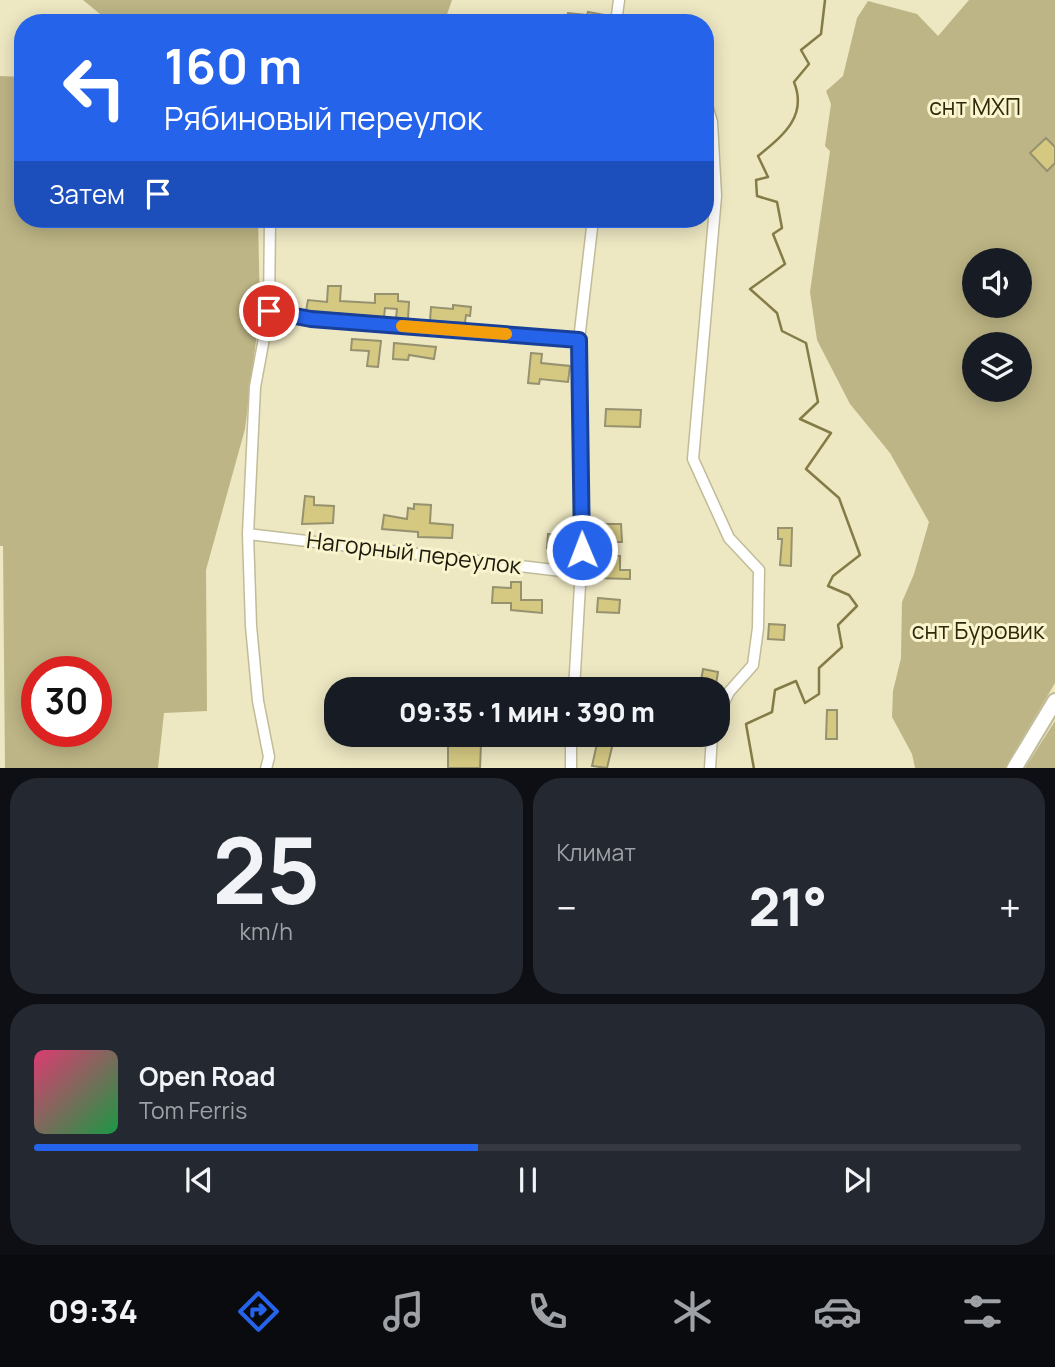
<!DOCTYPE html>
<html lang="ru">
<head>
<meta charset="utf-8">
<style>
	body { margin:0; font-family:Manrope,sans-serif; background:#242831; color:#f1f3f6; height:100vh; display:flex; flex-direction:column; font-size:26px; white-space:nowrap }
	* { box-sizing:border-box; margin:0 }
	p { font-size:23px; color:#9ea1a6 }
	.icon { flex:none; width:38px; height:38px; fill:none; stroke:currentColor; stroke-width:2; stroke-linecap:round; stroke-linejoin:round }
	.map { position:relative; height:768px; overflow:hidden }
	.side { display:flex; flex-direction:column; gap:10px; padding:10px; background:#0d0f14; flex:1 }
	.side>* { flex:none }
	.hud { position:absolute; left:14px; top:14px; width:700px; height:214px; border-radius:28px; box-shadow:0 4px 18px #0003; background:#2563eb; color:#fff; overflow:hidden }
	.controls { position:absolute; left:962px; top:248px; display:grid; gap:14px }
	.controls a { display:grid; place-items:center; width:70px; height:70px; border-radius:50%; background:#171b24; box-shadow:0 4px 18px #0003; font-size:35px }
	.speed { position:absolute; left:21px; top:656px; display:flex; gap:14px; font-size:35px; font-weight:700; text-align:center }
	.speed>* { display:grid; place-content:center; width:91px; height:91px; border-radius:50%; background:#171b24; box-shadow:0 4px 18px #0003; line-height:1 }
	.speed .limit { border:10px solid #d22; background:#fff; color:#111 }
	.pin { position:absolute; display:grid; place-items:center; width:60px; height:60px; color:#fff; margin:-30px; border:4px solid #fff; border-radius:50%; box-shadow:0 2px 7px #0007 }
	.me { position:absolute; width:77px; margin:-38px; rotate:359deg; stroke-linejoin:round; filter:drop-shadow(0 0 5px #0008) }
	.turn { display:flex; align-items:center; gap:24px; height:147px; padding:0 35px; font-size:32px }
	.turn .icon { width:91px; height:91px; stroke-width:2.5 }
	.turn b { display:block; font-size:49px; line-height:60px }
	.then { display:flex; align-items:center; height:66px; padding:0 35px; background:#0003; gap:14px; font-size:26px }
	.big { font-size:52px; font-weight:800; line-height:1.1 }
	.side .tile { flex:1; display:flex; flex-direction:column; justify-content:center; gap:10px; min-width:0; padding:0 24px; border-radius:28px; background:#242831 }
	.side .dial { align-items:center; gap:0 }
	.dial b { font-size:91px; line-height:1 }
	.song { display:flex; align-items:center; gap:21px }
	.cover { width:84px; height:84px; border-radius:10px; background:linear-gradient(135deg,hsl(340 70% 55%),hsl(140 70% 35%)) }
	.played { height:7px; border-radius:4px; background:linear-gradient(90deg,#2563eb 45%,#363941 45%) }
	.keys { display:flex; justify-content:space-around; direction:ltr }
	.heat { display:flex; justify-content:space-between; align-items:center; font-size:38px; direction:ltr }
	.side .tiles { flex:1; display:grid; gap:10px; grid-template-columns:1fr 1fr }
	.tile:last-child { grid-column:span 2 }
	.trip { position:absolute; left:324px; top:677px; width:406px; height:70px; border-radius:28px; background:#171b24; box-shadow:0 4px 18px #0003; font-weight:800; line-height:70px; text-align:center }
	.dock { display:flex; height:112px; justify-content:space-around; align-items:center; background:#090b0e; color:#9ea1a6 }
	.dock .icon { width:49px; height:49px }
	.dock .selected { color:#2563eb }
	.dock b { font-size:32px; color:#f1f3f6 }
	.map>svg:first-child { display:block }
	.green { fill:#bdb585; fill-rule:evenodd }
	.lines { fill:none; stroke-linecap:round; stroke-linejoin:round }
	.stream { stroke:#847b46; stroke-width:2.5 }
	.building { fill:#d5c982; stroke:#96916e; stroke-width:2 }
	.street-casing { stroke:#c1bc98; stroke-width:13 }
	.secondary-casing { stroke:#c1bc98; stroke-width:18 }
	.street { stroke:#fff; stroke-width:10 }
	.secondary { stroke:#fff; stroke-width:14 }
	.route-casing { stroke:#184099; stroke-width:18 }
	.route { stroke:#2563eb; stroke-width:12 }
	.slow { stroke:#f59e0b; stroke-width:12 }
	.labels { text-anchor:middle; dominant-baseline:central; stroke-width:6; stroke-linejoin:round; paint-order:stroke }
	.park-label { font-size:23px; fill:#2f2909; stroke:#faf4cf }
	.street-label { font-size:23px; fill:#1c1a0c; stroke:#faf4cf }
</style>
</head>
<body>
<div class="map">
<svg width="1055" height="769" viewBox="0 0 1055 769">
	<rect width="100%" height="100%" fill="#ede7c2"/>
	<!-- green -->
	<path class="green" d="M 83,0 L 452,0 L 444,23 L 111,23 Z
		M 969,0 L 1055,0 L 1055,683 L 1005,768 L 915,768 L 912,754 L 892,717 L 893,691 L 901,658 L 902,602 L 914,574 L 929,522 L 890,453 L 850,404 L 817,340 L 810,292 L 830,151 L 825,146 L 831,104 L 826,91 L 843,76 L 857,18 L 868,1 L 917,14 L 938,36 ZM 975,261 L 1020,261 L 1020,306 L 975,306 ZM 975,345 L 1020,345 L 1020,390 L 975,390 Z
		M 0,76 L 23,77 L 23,219 L 258,219 L 260,309 L 245,429 L 206,570 L 207,711 L 164,713 L 158,768 L 5,768 L 3,546 L 0,546 ZM 96,672 L 96,732 L 37,732 L 37,672 Z
		M 1055,721 L 1055,768 L 1025,768 Z"/>
	<g class="lines">
		<!-- stream -->
		<path class="stream" d="M 754,769 L 746,724 L 772,712 L 775,690 L 796,681 L 805,703 L 819,694 L 819,668 L 842,647 L 838,625 L 857,606 L 849,595 L 828,586 L 833,576 L 860,555 L 839,498 L 806,469 L 831,433 L 800,419 L 818,402 L 806,343 L 782,331 L 777,313 L 750,289 L 785,264 L 773,234 L 782,228 L 777,202 L 757,196 L 756,180 L 768,177 L 758,156 C 782,136 808,117 794,82 L 809,64 L 801,50 L 821,34 L 825,0"/>
	</g>
	<!-- building -->
	<path class="building" d="M 588,12 L 605,15 L 604,23 L 566,23 L 568,13 L 587,15 Z
		M 1046,138 L 1055,147 L 1055,163 L 1047,171 L 1030,153 Z
		M 328,286 L 341,286 L 340,301 L 375,303 L 375,294 L 398,294 L 398,301 L 409,302 L 408,319 L 396,318 L 397,309 L 385,308 L 384,317 L 306,311 L 308,300 L 327,302 Z
		M 453,305 L 471,307 L 470,316 L 466,315 L 465,323 L 430,321 L 431,307 L 453,309 Z
		M 352,339 L 381,341 L 378,367 L 367,366 L 369,351 L 351,350 Z
		M 394,343 L 436,347 L 434,359 L 409,355 L 408,360 L 393,359 Z
		M 531,353 L 542,354 L 541,363 L 570,366 L 568,382 L 540,379 L 539,384 L 528,383 Z
		M 606,409 L 641,410 L 640,427 L 605,426 Z
		M 305,496 L 314,497 L 314,505 L 334,506 L 333,523 L 302,524 Z
		M 414,504 L 431,505 L 430,523 L 453,525 L 452,538 L 418,537 L 418,532 L 382,529 L 384,515 L 407,519 L 408,508 L 414,509 Z
		M 599,524 L 621,524 L 622,542 L 599,542 Z
		M 778,528 L 792,528 L 791,566 L 780,565 L 782,539 L 778,539 Z
		M 567,529 L 574,529 L 574,542 L 555,543 L 555,548 L 547,548 L 548,534 L 567,535 Z
		M 592,556 L 620,556 L 620,570 L 630,570 L 630,579 L 594,578 Z
		M 511,582 L 521,582 L 521,600 L 542,600 L 542,613 L 511,610 L 511,603 L 492,603 L 493,587 L 511,588 Z
		M 598,598 L 620,600 L 619,613 L 597,612 Z
		M 769,624 L 785,625 L 784,640 L 768,639 Z
		M 703,669 L 718,672 L 715,690 L 700,687 Z
		M 827,710 L 837,710 L 837,739 L 826,739 Z
		M 598,739 L 613,743 L 607,768 L 592,766 Z
		M 448,744 L 481,744 L 480,768 L 448,768 Z"/>
	<g class="lines">
		<!-- street casing -->
		<g class="street-casing">
			<path id="street" d="M 616,23 L 619,0
				M 705,99 L 712,122 L 716,196 L 693,459 L 729,538 L 759,570 L 758,628 L 753,665 L 729,692 L 718,715
				M 269,311 L 311,319 L 579,340
				M 248,534 L 579,573
				M 574,690 L 582,550 L 579,340 L 593,219
				M 266,769 L 269,757 L 258,701 L 251,626 L 248,534 L 255,387 L 269,311 L 270,219
				M 571,769 L 571,735
				M 710,769 L 712,735"/>
		</g>
		<!-- secondary casing -->
		<g class="secondary-casing">
			<path id="secondary" d="M 1014,769 L 1055,701"/>
		</g>
		<!-- street -->
		<use href="#street" class="street"/>
		<!-- secondary -->
		<use href="#secondary" class="secondary"/>
	</g>
	<g class="lines">
		<!-- route casing -->
		<g class="route-casing">
			<path id="route" d="M 269,311 L 311,319 L 579,340 L 582,550"/>
		</g>
		<!-- route -->
		<use href="#route" class="route"/>
		<!-- slow -->
		<path class="slow" d="M 402,326 L 506,334"/>
	</g>
	<g class="labels">
		<!-- park labels -->
		<g class="park-label">
			<text x="975" y="106">снт МХП</text>
			<text x="978" y="630">снт Буровик</text>
		</g>
		<!-- street labels -->
		<g class="street-label">
			<text transform="translate(414 552) rotate(7)">Нагорный переулок</text>
		</g>
	</g>
</svg>
<div class="controls">
<a><svg class="icon" aria-label="sound" viewBox="0 0 24 24"><path d="M4 9h4l5-4v14l-5-4H4zM17 9q2 3 0 6"/></svg></a>
<a><svg class="icon" aria-label="layers" viewBox="0 0 24 24"><path d="M12 4l9 5-9 5-9-5zM3 14l9 5 9-5"/></svg></a>
</div>
<div class="speed"><div class="limit">30</div></div>
<div class="pin" style="left:269px;top:311px;background:#d93025"><svg class="icon" aria-label="arrive" viewBox="0 0 24 24"><path d="M6 21V4h12l-3 4 3 4H6"/></svg></div>
<svg class="me" style="left:582px;top:550px" viewBox="-20 -20 40 40"><circle r="17" fill="#2563eb" stroke="#fff" stroke-width="3"/><path d="M0-11L8 9 0 5-8 9z" fill="#fff"/></svg>
<div class="trip">09:35 · 1 мин · 390 m</div>
<div class="hud">
<div class="turn"><svg class="icon" aria-label="left" viewBox="0 0 24 24"><path d="M17 20v-9H6M10 6l-5 5 5 5"/></svg><div><b>160 m</b>Рябиновый переулок</div></div>
<div class="then">Затем<svg class="icon" aria-label="arrive" viewBox="0 0 24 24"><path d="M6 21V4h12l-3 4 3 4H6"/></svg></div>
</div>
</div>
<section class="side">
<div class="tiles">
<div class="tile dial"><b>25</b><p>km/h</p></div>
<div class="tile"><p>Климат</p>
<div class="heat"><a>−</a><b class="big">21°</b><a>+</a></div>
</div>
<div class="tile">
<div class="song"><i class="cover"></i><div><b>Open Road</b><p>Tom Ferris</p></div></div>
<div class="played"></div>
<div class="keys"><svg class="icon" aria-label="previous" viewBox="0 0 24 24"><path d="M18 5L8 12l10 7zM5 5v14"/></svg><svg class="icon" aria-label="pause" viewBox="0 0 24 24"><path d="M8 5v14M16 5v14"/></svg><svg class="icon" aria-label="next" viewBox="0 0 24 24"><path d="M6 5l10 7-10 7zM19 5v14"/></svg></div>
</div>
</div>
</section>
<nav class="dock">
<b>09:34</b>
<svg class="icon selected" aria-label="directions" viewBox="0 0 24 24"><path d="M12 3l9 9-9 9-9-9zM9 14v-3h6M13 9l2 2-2 2"/></svg>
<svg class="icon" aria-label="music" viewBox="0 0 24 24"><path d="M9 18V5l10-2v13"/><circle cx="6" cy="18" r="3"/><circle cx="16" cy="16" r="3"/></svg>
<svg class="icon" aria-label="phone" viewBox="0 0 24 24"><path d="M5 4h4l2 5-3 2q2 4 5 5l2-3 5 2v4C11 20 4 13 5 4z"/></svg>
<svg class="icon" aria-label="climate" viewBox="0 0 24 24"><path d="M12 3v18M4 7l16 10M4 17L20 7"/></svg>
<svg class="icon" aria-label="car" viewBox="0 0 24 24"><path d="M5 17H2v-5l4-1 3-4h7l3 4 3 1v5h-3M9 17h6M6 11h13"/><circle cx="7" cy="17" r="2"/><circle cx="17" cy="17" r="2"/></svg>
<svg class="icon" aria-label="filters" viewBox="0 0 24 24"><path d="M4 7h16M4 17h16"/><circle cx="9" cy="7" r="2"/><circle cx="15" cy="17" r="2"/></svg>
</nav>
</body>
</html>
